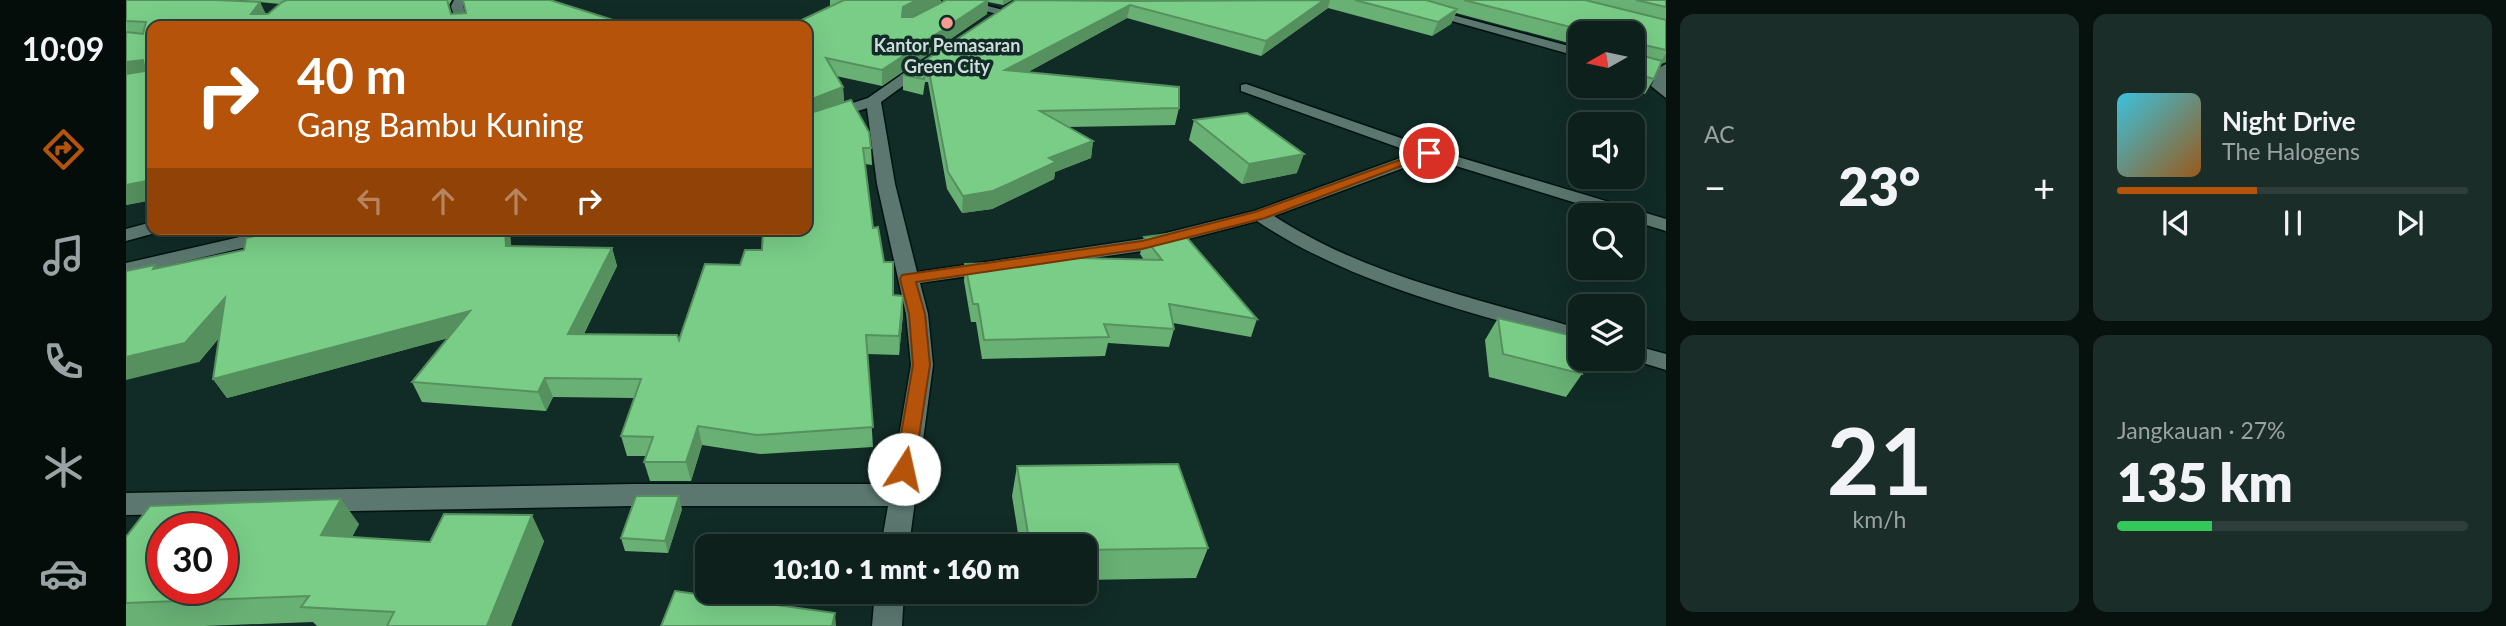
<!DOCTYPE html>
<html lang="id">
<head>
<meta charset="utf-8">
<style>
	body { margin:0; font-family:Lato,sans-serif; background:#1b2d29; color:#f1f3f6; height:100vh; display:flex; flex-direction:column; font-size:26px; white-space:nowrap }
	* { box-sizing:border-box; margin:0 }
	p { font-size:23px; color:#9aa3a3 }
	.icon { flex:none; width:38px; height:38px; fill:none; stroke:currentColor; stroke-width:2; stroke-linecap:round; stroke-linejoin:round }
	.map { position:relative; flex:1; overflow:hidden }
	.drawer { display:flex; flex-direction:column; gap:14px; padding:14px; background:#07120f; width:840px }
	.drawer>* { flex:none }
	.guide { position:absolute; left:21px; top:21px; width:665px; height:214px; border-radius:14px; box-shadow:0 7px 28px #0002,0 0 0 2px #2d3e3b; background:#b45309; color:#fff; overflow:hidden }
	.needle { width:46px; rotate:261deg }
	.controls { position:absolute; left:1442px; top:21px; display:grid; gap:14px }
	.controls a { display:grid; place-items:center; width:77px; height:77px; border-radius:14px; background:#0d201c; box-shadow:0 7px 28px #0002,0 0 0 2px #2d3e3b; font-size:35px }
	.speed { position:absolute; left:21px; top:513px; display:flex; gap:14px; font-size:35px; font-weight:700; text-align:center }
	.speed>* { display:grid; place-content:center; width:91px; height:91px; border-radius:50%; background:#0d201c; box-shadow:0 7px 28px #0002,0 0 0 2px #2d3e3b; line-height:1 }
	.speed .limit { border:10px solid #d22; background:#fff; color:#111 }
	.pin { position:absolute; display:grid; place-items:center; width:60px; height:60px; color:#fff; margin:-30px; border:4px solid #fff; border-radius:50%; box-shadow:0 2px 7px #0007 }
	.me { position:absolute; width:77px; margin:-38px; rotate:10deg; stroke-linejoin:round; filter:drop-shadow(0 0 5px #0008) }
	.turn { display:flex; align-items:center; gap:24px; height:147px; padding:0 35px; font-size:32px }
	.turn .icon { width:91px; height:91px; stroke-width:2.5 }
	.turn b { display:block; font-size:49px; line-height:60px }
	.lanes { display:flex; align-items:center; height:66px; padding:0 35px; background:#0003; justify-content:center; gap:35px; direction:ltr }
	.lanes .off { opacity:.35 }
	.big { font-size:52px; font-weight:800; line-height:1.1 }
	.drawer .card { flex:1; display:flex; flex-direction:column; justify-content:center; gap:10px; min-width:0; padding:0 24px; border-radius:14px; background:#1b2d29 }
	.drawer .dial { align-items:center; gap:0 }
	.dial b { font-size:91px; line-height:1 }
	.song { display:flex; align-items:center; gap:21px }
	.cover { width:84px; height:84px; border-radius:10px; background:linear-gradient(135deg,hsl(190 70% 55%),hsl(30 70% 35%)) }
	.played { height:7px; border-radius:4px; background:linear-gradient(90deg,#b45309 40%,#2d3e3b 40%) }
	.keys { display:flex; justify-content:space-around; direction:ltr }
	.heat { display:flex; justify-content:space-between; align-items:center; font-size:38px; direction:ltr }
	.charge { height:10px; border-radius:5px; background:linear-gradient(90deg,#34c759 27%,#2d3e3b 0) }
	.drawer .tiles { flex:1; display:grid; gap:14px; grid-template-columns:repeat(2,1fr) }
	.trip { position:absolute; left:569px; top:534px; width:402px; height:70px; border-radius:14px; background:#0d201c; box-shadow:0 7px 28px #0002,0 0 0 2px #2d3e3b; font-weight:800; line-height:70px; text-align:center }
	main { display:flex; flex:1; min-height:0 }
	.dock { display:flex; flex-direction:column; width:126px; justify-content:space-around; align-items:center; background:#050d0b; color:#9aa3a3 }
	.dock .icon { width:49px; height:49px }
	.dock .current { color:#b45309 }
	.dock b { font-size:32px; color:#f1f3f6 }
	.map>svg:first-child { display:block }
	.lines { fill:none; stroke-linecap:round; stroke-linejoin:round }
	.minor-casing { stroke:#00130f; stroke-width:3 }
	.minor { fill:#5b7770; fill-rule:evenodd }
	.wall { fill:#68b074 }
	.shaded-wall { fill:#55905e }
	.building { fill:#79cd87; stroke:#55905e; stroke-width:2; fill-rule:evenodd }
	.route { fill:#b45309; stroke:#753606; stroke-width:2 }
	.poi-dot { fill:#f59c92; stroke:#112b26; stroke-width:2.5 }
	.labels { text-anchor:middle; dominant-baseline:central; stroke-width:7; stroke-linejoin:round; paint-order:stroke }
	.far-poi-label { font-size:18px; font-weight:bold; fill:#ceddd9; stroke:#112b26 }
</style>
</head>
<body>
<main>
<nav class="dock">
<b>10:09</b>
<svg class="icon current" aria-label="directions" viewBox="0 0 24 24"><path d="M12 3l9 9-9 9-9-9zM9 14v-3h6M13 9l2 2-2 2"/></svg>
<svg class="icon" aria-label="music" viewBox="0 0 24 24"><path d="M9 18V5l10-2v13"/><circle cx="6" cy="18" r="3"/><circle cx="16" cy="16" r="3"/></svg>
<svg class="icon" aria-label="phone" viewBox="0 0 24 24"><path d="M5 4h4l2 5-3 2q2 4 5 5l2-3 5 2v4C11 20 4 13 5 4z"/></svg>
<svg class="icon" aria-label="climate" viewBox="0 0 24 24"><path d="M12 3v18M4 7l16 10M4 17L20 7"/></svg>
<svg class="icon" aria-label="car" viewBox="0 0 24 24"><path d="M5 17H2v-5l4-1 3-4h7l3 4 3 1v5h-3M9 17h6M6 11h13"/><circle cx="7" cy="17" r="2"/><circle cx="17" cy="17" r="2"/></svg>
</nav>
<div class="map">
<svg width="1540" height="626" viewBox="0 0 1540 626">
	<rect width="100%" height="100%" fill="#112b26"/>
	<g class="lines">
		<!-- minor casing -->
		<g class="minor-casing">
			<path id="minor" d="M 328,0 L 340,0 L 337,6 L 343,26 L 331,26 L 325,6 Z
				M 816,0 L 839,0 L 885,12 L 879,16 Z
				M 1251,0 L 1270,0 L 1454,49 L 1454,57 Z
				M 795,61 L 807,64 L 755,102 L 769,184 L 791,272 L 1016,239 L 1128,211 L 1288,153 L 1115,91 L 1115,85 L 1120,84 L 1309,150 L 1540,219 L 1540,231 L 1507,221 L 1507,215 L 1489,215 L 1304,158 L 1148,216 C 1240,276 1350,298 1454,329 L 1454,343 C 1345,313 1225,284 1131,221 L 1016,251 L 794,283 L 802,314 L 807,365 L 783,546 L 755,546 L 762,506 L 507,506 L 0,515 L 0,493 L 507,484 L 765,484 L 785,365 L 780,314 L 751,184 L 741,108 L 681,128 L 681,118 L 742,98 Z
				M 1540,64 L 1540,98 L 1525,86 L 1533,68 Z
				M 26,222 L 26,229 L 34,229 L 33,232 L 0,241 L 0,229 Z
				M 149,229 L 183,229 L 181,233 L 0,275 L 0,263 Z
				M 1507,345 L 1540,354 L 1540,370 L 1504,359 L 1507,359 Z
				M 749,592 L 778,592 L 776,626 L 746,626 Z"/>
		</g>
		<!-- minor -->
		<use href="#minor" class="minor"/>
	</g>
	<!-- wall -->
	<path class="wall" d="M 0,0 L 134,2 L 139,14 L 142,14 L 154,4 L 112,0 L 326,0 L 323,5 L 325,14 L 340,13 L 424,1 L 506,26 L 26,26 L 26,200 L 0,205 Z
		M 704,0 L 815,0 L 815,2 L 784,17 L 787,17 L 820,0 L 886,0 L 877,5 L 862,2 L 861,14 L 756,86 L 710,76 L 717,87 L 718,102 L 745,148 L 746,165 L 739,164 L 747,228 L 758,262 L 767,295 L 777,296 L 777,314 L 773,355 L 741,354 L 747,447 L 634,454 L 576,445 L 565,481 L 524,481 L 518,462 L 520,456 L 501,456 L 495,436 L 508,398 L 427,397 L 420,411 L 296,402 L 286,382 L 322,338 L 101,398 L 87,379 L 93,338 L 73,362 L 29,265 L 31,268 L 118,250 L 159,229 L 383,229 L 385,246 L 486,248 L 491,266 L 458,334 L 553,340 L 614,265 L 636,250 L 704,7 Z
		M 890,0 L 1540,0 L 1540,62 L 1534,64 L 1528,79 L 1519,94 L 1488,86 L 1507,86 L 1507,33 L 1454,33 L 1454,46 L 1330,13 L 1325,24 L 1306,36 L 1202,8 L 1135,56 L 1001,18 L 902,72 L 1053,108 L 1049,125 L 942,127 L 967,141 L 965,158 L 929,172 L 928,179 L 866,209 L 836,213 L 821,189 L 802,82 L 799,82 L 797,95 L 777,90 L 777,75 Z
		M 1454,59 L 1454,76 L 1446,74 Z
		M 1068,120 L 1171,173 L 1116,184 L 1063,140 Z
		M 1018,237 L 1131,319 L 1125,337 L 1047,323 L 1048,329 L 1043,347 L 982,343 L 979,356 L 856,359 L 850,322 L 845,322 L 838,281 L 839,264 L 905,262 L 906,257 L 1018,260 L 1014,254 Z
		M 1372,318 L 1456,374 L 1440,397 L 1363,377 L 1359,340 Z
		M 891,466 L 1082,548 L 1070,578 L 959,580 L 959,546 L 894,546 L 886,496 Z
		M 556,509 L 542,553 L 499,551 L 495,538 Z
		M 233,524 L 226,537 L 304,542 L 418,541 L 385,626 L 191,626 L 187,622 L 78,626 L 0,626 L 0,537 Z"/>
	<!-- shaded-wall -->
	<path class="shaded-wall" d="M 791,0 L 815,0 L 815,2 L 777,21 L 776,31 L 777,7 Z
		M 862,0 L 861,14 L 756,86 L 756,70 Z
		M 877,0 L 886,0 L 877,5 Z
		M 1198,0 L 1204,0 L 1202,8 L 1135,56 L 1140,41 Z
		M 134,2 L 141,16 L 125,14 Z
		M 1004,5 L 1001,18 L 878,85 L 879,70 Z
		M 1331,9 L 1325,24 L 1306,36 L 1312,22 Z
		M 1540,53 L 1540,62 L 1533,65 Z
		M 17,60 L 26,75 L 0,78 L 0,62 Z
		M 717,87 L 718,103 L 681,117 L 681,101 Z
		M 967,141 L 965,158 L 929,172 L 928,179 L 866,209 L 836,213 L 837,196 L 923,158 Z
		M 1178,154 L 1171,173 L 1116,184 L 1123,164 Z
		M 26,180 L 26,200 L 0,205 L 0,185 Z
		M 379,229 L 383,229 L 384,232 L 387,264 L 380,246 Z
		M 458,229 L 485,229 L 460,234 Z
		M 486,248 L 491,266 L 448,353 L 442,334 Z
		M 777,296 L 777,314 L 773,355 L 773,336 Z
		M 99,298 L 111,316 L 73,362 L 0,380 L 0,357 Z
		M 344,311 L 352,330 L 101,398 L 87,379 Z
		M 419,378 L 427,397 L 420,411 L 412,392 Z
		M 572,426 L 576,445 L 565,481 L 560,462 Z
		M 553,496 L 556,509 L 542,553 L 539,541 Z
		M 215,499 L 233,524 L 213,561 L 195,535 Z
		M 406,515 L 418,541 L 385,626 L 361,626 Z
		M 709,613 L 710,626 L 706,626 Z"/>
	<!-- building -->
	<path class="building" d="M 0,0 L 89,0 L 134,2 L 125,14 L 142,14 L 156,2 L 161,0 L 321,0 L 325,14 L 340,13 L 337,0 L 424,0 L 506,26 L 26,26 L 26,180 L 0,185 L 0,74 L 19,71 L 17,60 L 0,62 L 0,32 L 17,34 L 20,22 L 0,21 Z
		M 718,0 L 791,0 L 777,7 L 776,17 L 787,17 L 820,0 L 862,0 L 756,70 L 700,58 L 717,87 L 681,101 L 681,26 L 663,26 Z
		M 890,0 L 1011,1 L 1198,0 L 1140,41 L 1004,5 L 879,70 L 1053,87 L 1053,108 L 914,111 L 967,141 L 923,158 L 930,162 L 867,191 L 837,196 L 822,172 L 802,66 L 799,66 L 798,79 L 777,75 Z
		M 1229,0 L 1300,0 L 1331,9 L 1312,22 Z
		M 1338,0 L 1459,0 L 1540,20 L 1540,50 L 1514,44 L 1514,55 L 1536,61 L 1528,79 L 1507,73 L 1507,33 L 1468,33 Z
		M 1510,0 L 1540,0 L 1540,7 Z
		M 725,100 L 743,132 L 745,148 L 737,148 L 747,228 L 752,227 L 758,262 L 767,262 L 767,295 L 777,296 L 773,336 L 740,335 L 747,427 L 631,435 L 572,426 L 560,462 L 518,462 L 527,437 L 495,436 L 515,379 L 419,378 L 412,392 L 286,382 L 344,311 L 87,379 L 99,298 L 59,343 L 0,357 L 0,271 L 29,265 L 27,269 L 118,250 L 120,238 L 159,229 L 379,229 L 380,246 L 486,248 L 442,334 L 551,335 L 553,340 L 579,264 L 614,265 L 619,250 L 636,250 L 637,229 L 681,229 L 681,114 Z
		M 1121,113 L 1178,154 L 1123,164 L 1068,120 Z
		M 1056,232 L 1131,319 L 1043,304 L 1048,329 L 978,324 L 983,337 L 858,340 L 852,304 L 847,304 L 839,264 L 907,262 L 906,257 L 1036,260 L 1018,237 Z
		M 1372,318 L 1447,336 L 1456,374 L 1377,354 Z
		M 1052,464 L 1082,548 L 959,550 L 959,546 L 904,546 L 891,466 Z
		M 510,496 L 553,496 L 539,541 L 495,538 Z
		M 215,499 L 195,535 L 304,542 L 318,514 L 406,515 L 361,626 L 261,626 L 268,612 L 175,607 L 183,596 L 0,603 L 0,537 L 24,506 ZM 37,528 L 96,528 L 96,588 L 37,588 Z
		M 549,591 L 709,613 L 706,626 L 535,626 Z"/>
	<!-- route -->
	<path class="route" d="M 1299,151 L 1309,153 L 1139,218 L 1016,249 L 790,282 L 799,314 L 804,365 L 788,469 L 785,474 L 771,474 L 769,469 L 787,365 L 783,314 L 774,279 L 776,275 L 1016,241 L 1129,212 Z"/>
	<!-- markers -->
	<circle class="poi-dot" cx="821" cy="23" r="7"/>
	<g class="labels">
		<!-- far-poi labels -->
		<g class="far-poi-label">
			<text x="821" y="45">Kantor Pemasaran<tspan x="821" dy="21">Green City</tspan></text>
		</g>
	</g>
</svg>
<div class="controls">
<a><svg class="needle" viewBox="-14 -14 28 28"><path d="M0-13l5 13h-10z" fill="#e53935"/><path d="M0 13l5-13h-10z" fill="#9aa3a3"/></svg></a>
<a><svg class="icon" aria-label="sound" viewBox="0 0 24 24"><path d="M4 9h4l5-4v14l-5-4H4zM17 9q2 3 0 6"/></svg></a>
<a><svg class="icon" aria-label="search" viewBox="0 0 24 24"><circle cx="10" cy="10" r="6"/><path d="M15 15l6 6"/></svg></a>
<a><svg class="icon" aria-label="layers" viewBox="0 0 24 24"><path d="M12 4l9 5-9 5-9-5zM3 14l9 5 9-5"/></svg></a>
</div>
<div class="speed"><div class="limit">30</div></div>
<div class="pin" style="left:1303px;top:153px;background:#d93025"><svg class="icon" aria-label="arrive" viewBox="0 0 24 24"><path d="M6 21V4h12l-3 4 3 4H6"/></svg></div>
<svg class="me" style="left:778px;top:469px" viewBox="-20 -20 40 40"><circle r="19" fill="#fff"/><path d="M0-13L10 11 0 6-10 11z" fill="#b45309"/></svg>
<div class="trip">10:10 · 1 mnt · 160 m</div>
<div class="guide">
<div class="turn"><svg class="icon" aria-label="right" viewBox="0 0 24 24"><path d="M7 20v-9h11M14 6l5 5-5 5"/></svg><div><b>40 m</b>Gang Bambu Kuning</div></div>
<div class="lanes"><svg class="icon off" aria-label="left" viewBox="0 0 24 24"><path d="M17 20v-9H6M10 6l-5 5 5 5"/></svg><svg class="icon off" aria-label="ahead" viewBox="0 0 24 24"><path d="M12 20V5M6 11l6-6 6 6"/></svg><svg class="icon off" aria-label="ahead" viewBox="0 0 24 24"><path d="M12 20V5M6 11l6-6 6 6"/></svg><svg class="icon" aria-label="right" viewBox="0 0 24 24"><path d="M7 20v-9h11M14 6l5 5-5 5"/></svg></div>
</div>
</div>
<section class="drawer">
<div class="tiles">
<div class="card"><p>AC</p>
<div class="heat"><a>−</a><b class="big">23°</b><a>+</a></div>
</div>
<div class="card">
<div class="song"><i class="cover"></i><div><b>Night Drive</b><p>The Halogens</p></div></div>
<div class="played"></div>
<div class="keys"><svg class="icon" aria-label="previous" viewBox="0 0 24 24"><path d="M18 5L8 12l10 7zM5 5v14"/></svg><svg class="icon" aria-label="pause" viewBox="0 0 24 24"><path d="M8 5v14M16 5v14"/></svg><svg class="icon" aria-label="next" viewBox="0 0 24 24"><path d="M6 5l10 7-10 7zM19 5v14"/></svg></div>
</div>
<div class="card dial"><b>21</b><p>km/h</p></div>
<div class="card"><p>Jangkauan · 27%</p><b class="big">135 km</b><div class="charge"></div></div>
</div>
</section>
</main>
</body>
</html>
